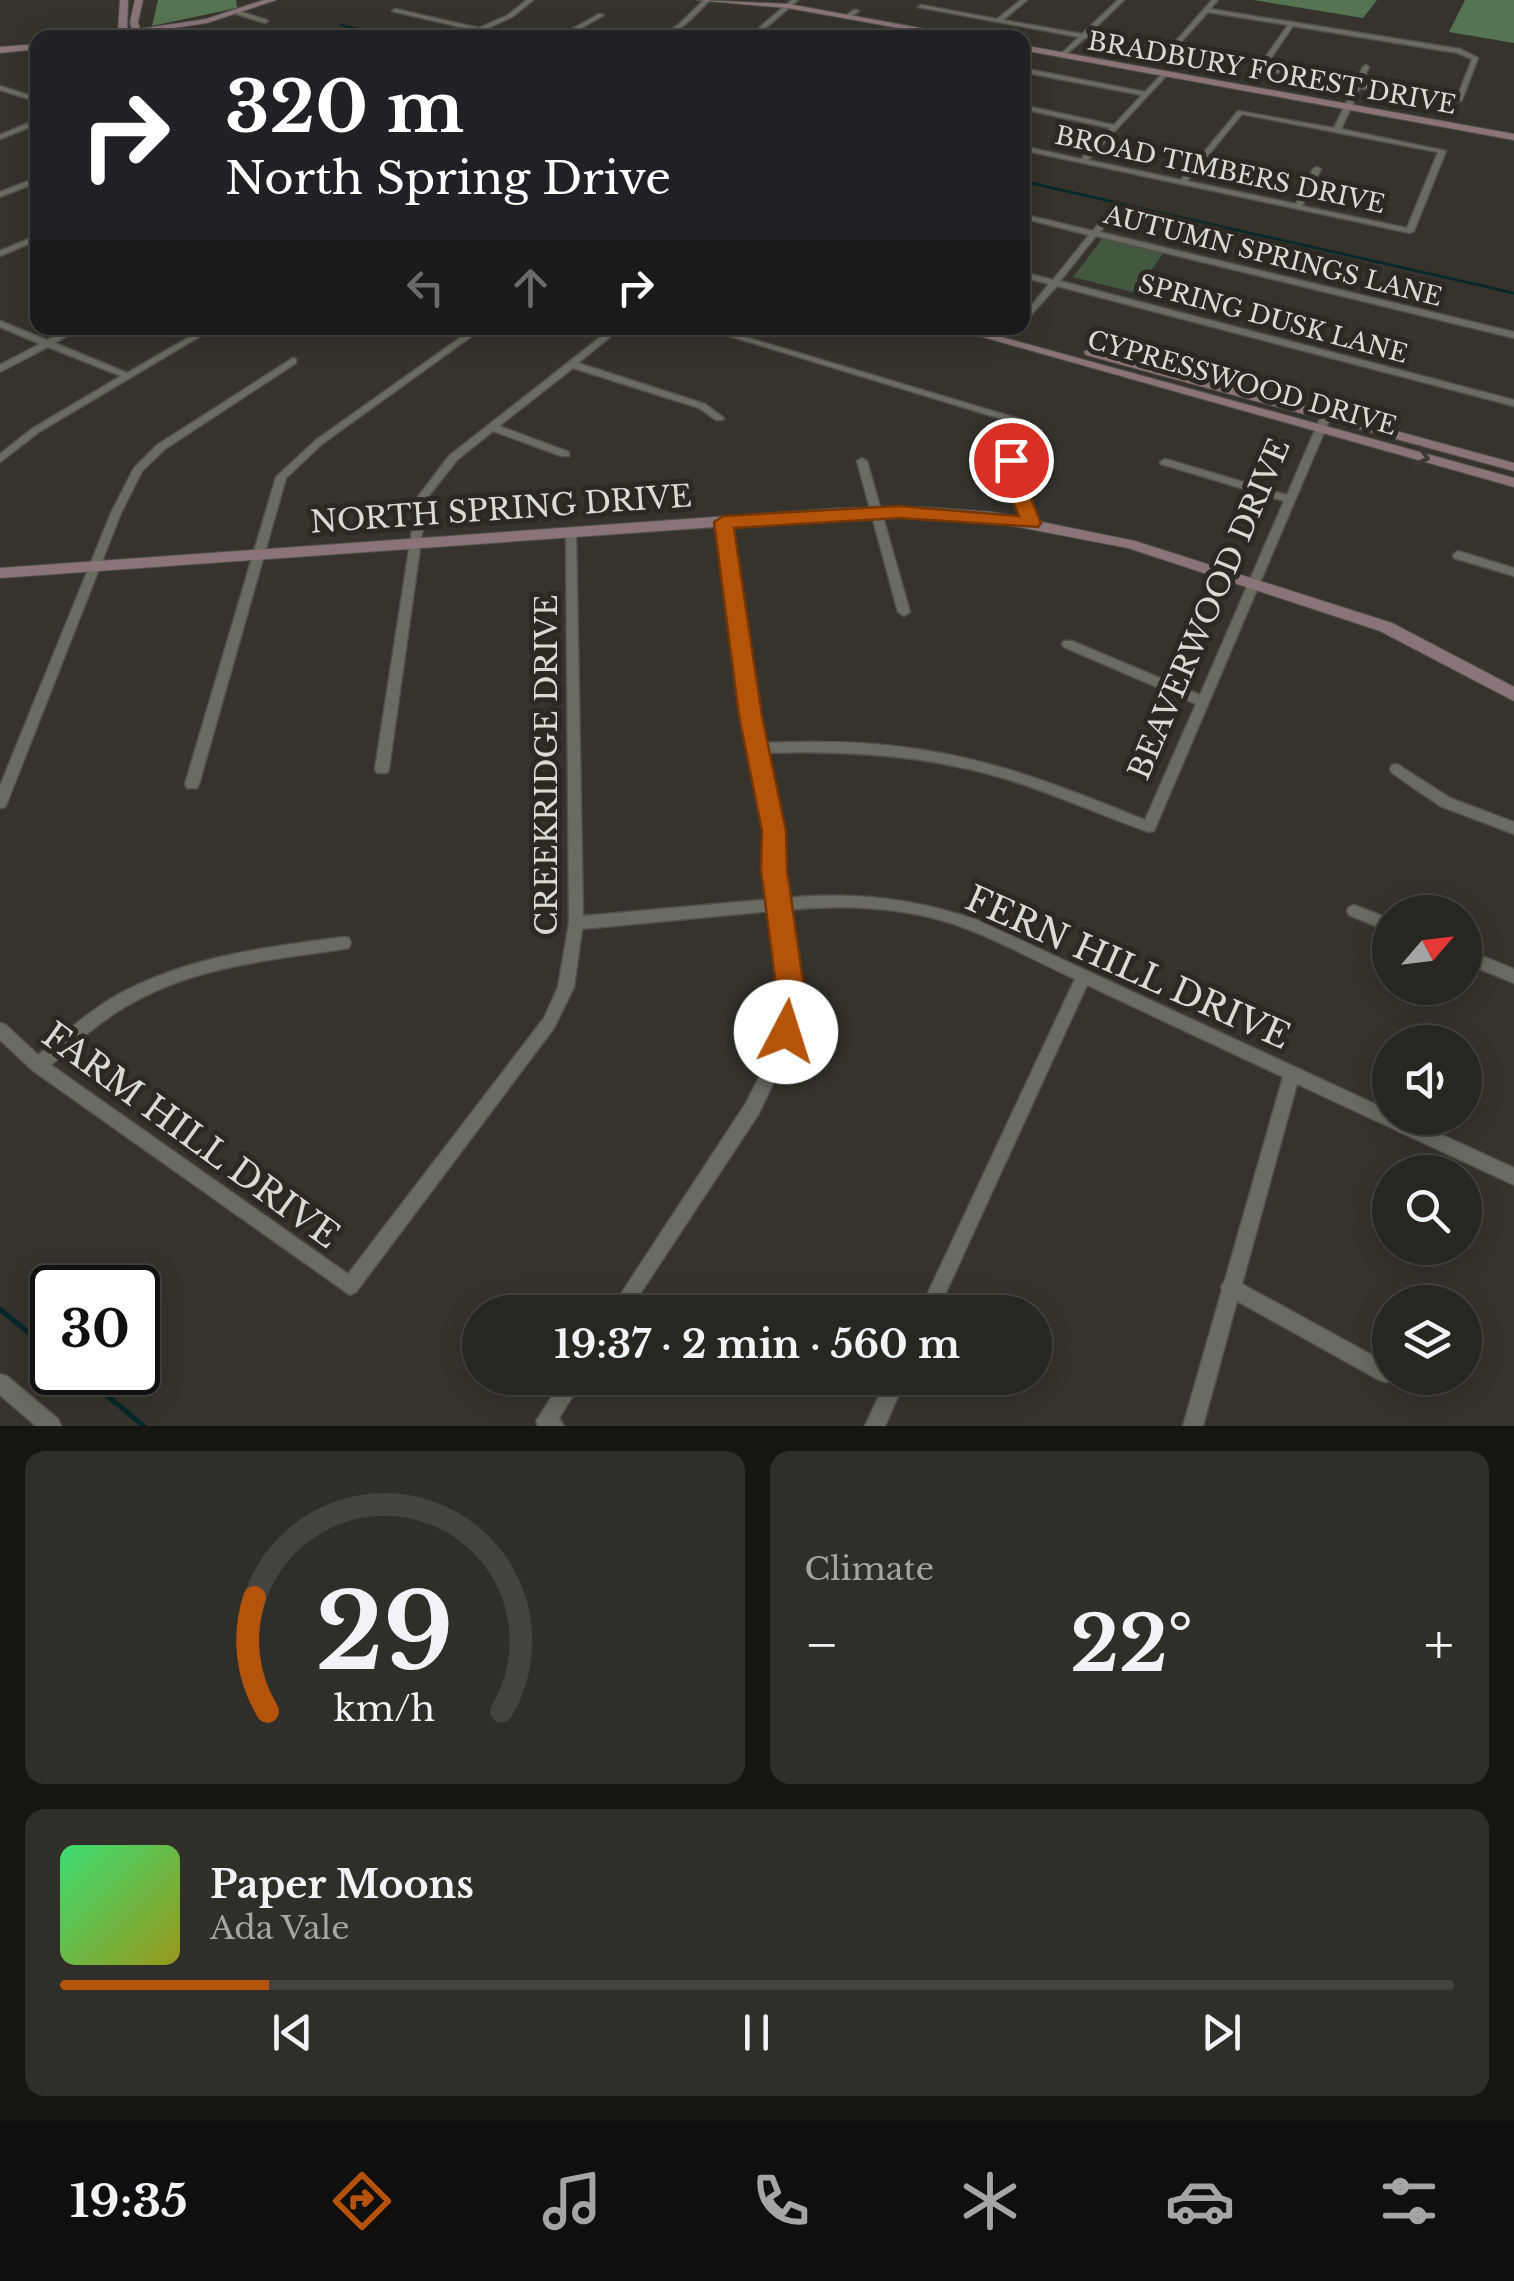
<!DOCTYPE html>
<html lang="en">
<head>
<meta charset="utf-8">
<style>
	body { margin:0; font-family:"Libre Baskerville",serif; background:#302e29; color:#f1f3f6; height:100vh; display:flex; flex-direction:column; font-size:38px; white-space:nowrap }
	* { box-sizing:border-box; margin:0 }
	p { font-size:32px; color:#a5a5a5 }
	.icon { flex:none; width:55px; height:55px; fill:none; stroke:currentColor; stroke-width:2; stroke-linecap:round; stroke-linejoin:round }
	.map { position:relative; height:1426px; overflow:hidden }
	.details { display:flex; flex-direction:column; gap:25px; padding:25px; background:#161512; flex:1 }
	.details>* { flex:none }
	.banner { position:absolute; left:30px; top:30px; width:1000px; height:305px; border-radius:20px; box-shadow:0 5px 25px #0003,0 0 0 2px #44433e; background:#202124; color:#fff; overflow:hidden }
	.needle { width:65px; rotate:62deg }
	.buttons { position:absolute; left:1372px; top:895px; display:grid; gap:20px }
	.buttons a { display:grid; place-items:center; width:110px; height:110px; border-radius:50%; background:#282620; box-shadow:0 5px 25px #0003,0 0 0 2px #44433e; font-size:50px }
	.speed { position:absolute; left:30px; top:1265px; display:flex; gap:20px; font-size:50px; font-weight:700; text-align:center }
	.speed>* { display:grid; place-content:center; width:130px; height:130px; border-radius:50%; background:#282620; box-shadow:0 5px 25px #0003,0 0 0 2px #44433e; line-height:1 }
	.speed .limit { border:5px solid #111; border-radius:15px; background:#fff; color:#111 }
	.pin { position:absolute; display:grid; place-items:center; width:85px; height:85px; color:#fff; margin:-42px; border:5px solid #fff; border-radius:50%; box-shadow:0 2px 10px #0007 }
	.me { position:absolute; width:110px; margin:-55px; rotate:5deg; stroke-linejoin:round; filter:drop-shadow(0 0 8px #0008) }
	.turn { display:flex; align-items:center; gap:35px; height:210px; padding:0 30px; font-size:45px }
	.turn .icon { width:130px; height:130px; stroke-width:2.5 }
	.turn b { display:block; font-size:70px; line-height:85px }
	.lanes { display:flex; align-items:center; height:95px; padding:0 30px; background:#0003; justify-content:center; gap:50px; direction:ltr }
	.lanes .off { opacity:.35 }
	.big { font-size:75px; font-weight:700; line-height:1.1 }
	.details .widget { flex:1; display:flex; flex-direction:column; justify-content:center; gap:15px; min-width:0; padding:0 35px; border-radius:20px; background:#302e29 }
	.details .dial { align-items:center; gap:0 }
	.dial svg { height:260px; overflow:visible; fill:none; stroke:#44433e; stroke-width:7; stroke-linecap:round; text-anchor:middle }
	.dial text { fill:#f1f3f6; stroke:none }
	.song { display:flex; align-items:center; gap:30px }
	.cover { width:120px; height:120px; border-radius:15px; background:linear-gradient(135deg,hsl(140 70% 55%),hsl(60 70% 35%)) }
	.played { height:10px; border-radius:5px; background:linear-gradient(90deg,#b45309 15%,#44433e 15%) }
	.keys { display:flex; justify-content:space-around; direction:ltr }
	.heat { display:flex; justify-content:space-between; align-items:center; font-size:55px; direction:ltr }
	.details .tiles { flex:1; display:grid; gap:25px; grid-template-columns:1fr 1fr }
	.widget:last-child { grid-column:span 2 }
	.trip { position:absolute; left:462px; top:1295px; width:590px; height:100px; border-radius:50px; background:#282620; box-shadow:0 5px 25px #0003,0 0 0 2px #44433e; font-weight:700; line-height:100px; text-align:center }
	.menu { display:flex; height:160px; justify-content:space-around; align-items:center; background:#100f0d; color:#a5a5a5 }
	.menu .icon { width:70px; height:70px }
	.menu .current { color:#b45309 }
	.menu b { font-size:45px; color:#f1f3f6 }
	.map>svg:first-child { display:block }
	.green { fill:#445841 }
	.forest { fill:#557451 }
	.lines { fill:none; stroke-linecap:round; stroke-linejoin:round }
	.stream-far1 { stroke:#05282a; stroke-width:2.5 }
	.stream { stroke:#05282a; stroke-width:5 }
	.street-casing { stroke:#51504a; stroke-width:3 }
	.secondary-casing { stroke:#51504a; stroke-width:2 }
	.street { fill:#6c6b62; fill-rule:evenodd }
	.secondary { fill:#8a747a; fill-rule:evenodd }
	.oneway { stroke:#3e3834 }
	.route { fill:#b45309; stroke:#753606; stroke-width:2.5 }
	.labels { text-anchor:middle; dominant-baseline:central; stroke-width:10; stroke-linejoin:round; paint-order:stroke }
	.far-street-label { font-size:25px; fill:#dbdad6; stroke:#2b2922 }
	.street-label { font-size:30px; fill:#dbdad6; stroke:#2b2922 }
	.near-street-label { font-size:35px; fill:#dbdad6; stroke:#2b2922 }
</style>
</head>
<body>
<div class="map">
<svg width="1514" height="1426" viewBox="0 0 1514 1426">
	<rect width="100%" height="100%" fill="#35332b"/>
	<!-- green -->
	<path class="green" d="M 1103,238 L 1164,252 L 1136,293 L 1073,277 Z"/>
	<!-- forest -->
	<path class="forest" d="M 158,0 L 236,0 L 237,8 L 152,26 Z
		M 1253,0 L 1377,0 L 1363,18 Z
		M 1465,0 L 1514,0 L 1514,43 L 1449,32 Z"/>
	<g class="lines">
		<!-- stream-far1 -->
		<path class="stream-far1" d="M 341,25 L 393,38
			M 1022,181 L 1514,293"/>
		<!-- stream -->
		<path class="stream" d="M 0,1309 L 52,1352
			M 78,1372 L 144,1426"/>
		<!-- street casing -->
		<g class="street-casing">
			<path id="street" d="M 527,0 L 533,0 L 512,17 L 486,29 L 521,38 L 508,38 L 392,11 L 395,9 L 479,28 L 508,15 Z
				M 704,0 L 710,0 C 695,15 679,35 658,38 L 678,25 Z
				M 792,0 L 798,0 L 754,38 L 747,38 Z
				M 1021,0 L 1027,0 L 1003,20 L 1082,34 L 1118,0 L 1124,0 L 1088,35 L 1169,49 L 1212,0 L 1218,0 L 1210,9 L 1460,49 L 1478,58 L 1462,100 L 1451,104 L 1360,88 L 1341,129 L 1446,151 L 1414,231 L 1410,233 L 1022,150 L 1022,146 L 1081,159 L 1110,128 L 1022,109 L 1022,105 L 1114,125 L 1142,95 L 1022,72 L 1022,68 L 1145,92 L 1163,73 L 1167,73 L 1167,75 L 1088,160 L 1181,180 L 1238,111 L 1334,128 L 1354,87 L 1264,70 L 1260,65 L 1288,25 L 1208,12 L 1172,52 L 1085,38 L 1063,57 L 1061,54 L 1079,37 L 918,7 L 921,5 L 997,19 ZM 1293,26 L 1458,53 L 1472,59 L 1457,98 L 1451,100 L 1361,84 L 1369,67 L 1366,65 L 1363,67 L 1355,83 L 1268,67 L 1266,65 ZM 1242,114 L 1438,152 L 1407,228 L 1302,206 L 1321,169 L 1317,167 L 1313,169 L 1296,204 L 1187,181 Z
				M 854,10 L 859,11 L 852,16 L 848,16 L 848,14 Z
				M 238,11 L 267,20 L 268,21 L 265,23 L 236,14 Z
				M 599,14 L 604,15 L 564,38 L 556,38 Z
				M 850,29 L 855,30 L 849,38 L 843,38 Z
				M 0,86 L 38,98 L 38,102 L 0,90 Z
				M 38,119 L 38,124 L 0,139 L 0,135 Z
				M 38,177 L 38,182 L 0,197 L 0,192 Z
				M 1109,210 L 1116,212 L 1100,232 L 1514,332 L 1514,338 L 1096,236 L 1060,281 L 1514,400 L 1514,406 L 1057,286 L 1022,325 L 1022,317 L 1049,284 L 1022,277 L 1022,272 L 1053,280 L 1089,235 L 1022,218 L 1022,214 L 1093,231 Z
				M 38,235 L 38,240 L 0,256 L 0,251 Z
				M 0,321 L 47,340 L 70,328 L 80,328 L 55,343 L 127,373 L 205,328 L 214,328 L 39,432 L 0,462 L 0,454 L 33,428 L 121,376 L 48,347 L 0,372 L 0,365 L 40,344 L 0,327 Z
				M 474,328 L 483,328 L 322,444 L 286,478 L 199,784 L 197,788 L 187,788 L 185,784 L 276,477 L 316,440 Z
				M 612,328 L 621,328 L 578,363 L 705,404 L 724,418 L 722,420 L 716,420 L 699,408 L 573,368 L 499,426 L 569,452 L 569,456 L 561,456 L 493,431 L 457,460 L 427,498 L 389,769 L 387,773 L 377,773 L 375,769 L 417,498 L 449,456 Z
				M 703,328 L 715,328 L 1026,421 L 1028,423 C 1011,462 1021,486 1036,523 L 1031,526 L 1026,523 C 1011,487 1001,462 1018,424 Z
				M 293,358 L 296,359 L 296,363 L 165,449 L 142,471 L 121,513 L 7,803 L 5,807 L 0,808 L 0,786 L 111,513 L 134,468 L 157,445 Z
				M 1326,413 L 1331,416 L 1154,831 L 1149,832 C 1100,815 1053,793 1003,778 C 925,755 846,750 765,753 L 781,831 L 781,870 L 785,898 C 852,891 913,898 977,920 L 1390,1111 L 1390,1118 L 1405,1118 L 1514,1168 L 1514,1185 L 1297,1084 L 1242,1284 L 1390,1365 L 1390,1378 L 1394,1378 L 1393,1380 L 1386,1382 L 1379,1380 L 1237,1301 L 1203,1426 L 1183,1426 L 1222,1290 L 1221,1287 L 1225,1280 L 1283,1077 L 1087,985 L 937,1312 L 919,1312 L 1075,979 C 1040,963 1006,944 970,930 C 912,907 848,904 787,910 L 799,994 L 794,1032 L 784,1060 L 758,1115 L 628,1312 L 609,1312 L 746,1103 L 769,1058 L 778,1032 L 783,994 L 772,911 L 582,929 L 574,987 L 554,1028 L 356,1292 L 350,1295 L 32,1070 L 0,1040 L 0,1023 L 6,1025 L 38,1055 C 64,1034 90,1010 119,994 C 189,956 267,947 344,937 L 349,938 L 351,943 L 349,948 L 344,949 C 269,960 191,967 125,1007 C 98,1023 75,1044 51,1065 L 348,1274 L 544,1018 L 558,987 L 569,923 L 566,533 L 567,531 L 575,531 L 576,533 L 583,916 L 771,899 L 767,870 L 767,831 L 745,715 L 718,522 L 719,520 L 727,520 L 728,522 L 763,743 C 812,741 861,741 909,748 C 991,758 1069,789 1145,820 L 1196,704 L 1064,647 L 1062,644 L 1064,641 L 1072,641 L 1200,695 L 1284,501 L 1161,464 L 1160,462 L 1165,459 L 1169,460 L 1287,495 L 1321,416 Z
				M 862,458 L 867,461 L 910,612 L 904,616 L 898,612 L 857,461 Z
				M 1458,551 L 1514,568 L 1514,576 L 1454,558 L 1453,555 Z
				M 1397,764 L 1450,798 L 1514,822 L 1514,834 L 1440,806 L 1392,773 L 1390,769 L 1392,765 Z
				M 1354,905 L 1390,919 L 1390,932 L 1349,915 L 1347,911 L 1349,907 Z
				M 1465,949 L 1514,969 L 1514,983 L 1465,963 Z
				M 0,1374 L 7,1376 L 58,1419 L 61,1426 L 36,1426 L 0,1395 Z
				M 564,1378 L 584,1378 L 559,1418 L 564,1426 L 538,1426 L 536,1421 Z
				M 887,1378 L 906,1378 L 885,1426 L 865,1426 Z"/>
		</g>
		<!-- secondary casing -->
		<g class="secondary-casing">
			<path id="secondary" d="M 120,0 L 128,0 L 127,31 L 132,30 L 130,22 L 135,0 L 143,0 L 138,22 L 140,29 L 206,19 L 264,0 L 276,0 L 207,23 L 141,33 L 142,38 L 134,38 L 133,35 L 126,38 L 90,38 L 118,32 Z
				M 697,0 L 788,4 L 975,38 L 954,38 L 788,8 Z
				M 38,44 L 38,49 L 0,53 L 0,47 Z
				M 1022,45 L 1514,134 L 1514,140 L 1022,50 Z
				M 951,328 L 969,328 L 1514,478 L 1514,487 Z
				M 1090,348 L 1514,463 L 1514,471 L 1086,355 L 1084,352 Z
				M 922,507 L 992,512 L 1135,541 L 1392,623 L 1514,687 L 1514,701 L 1380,631 L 1128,548 L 992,522 L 922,517 L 843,518 L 0,578 L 0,568 L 843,508 Z"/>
		</g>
		<!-- street -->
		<use href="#street" class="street"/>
		<!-- secondary -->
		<use href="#secondary" class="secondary"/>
	</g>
	<!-- one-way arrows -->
	<defs><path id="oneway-chevron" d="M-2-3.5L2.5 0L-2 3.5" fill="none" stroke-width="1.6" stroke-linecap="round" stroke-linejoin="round" transform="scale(2.5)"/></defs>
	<use class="oneway" href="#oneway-chevron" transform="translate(1422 457) rotate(16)"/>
	<!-- route -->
	<path class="route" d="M 1011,454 L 1020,460 L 1024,482 L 1041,523 L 1038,527 L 899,518 L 734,528 L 762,716 L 786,831 L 787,870 L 805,994 L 796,1041 L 786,1045 L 776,1041 L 772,1032 L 777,994 L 761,870 L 762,831 L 739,716 L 714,522 L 723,516 L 899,506 L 1019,516 L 1005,482 L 1002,460 Z"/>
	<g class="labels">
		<!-- far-street labels -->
		<g class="far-street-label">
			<text transform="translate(1272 73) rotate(10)">BRADBURY FOREST DRIVE</text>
			<text transform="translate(1220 170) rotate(12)">BROAD TIMBERS DRIVE</text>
			<text transform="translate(1273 256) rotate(14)">AUTUMN SPRINGS LANE</text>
			<text transform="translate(1273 319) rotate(15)">SPRING DUSK LANE</text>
			<text transform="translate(1242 383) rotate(16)">CYPRESSWOOD DRIVE</text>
		</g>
		<!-- street labels -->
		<g class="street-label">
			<text transform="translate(501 509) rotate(-4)">NORTH SPRING DRIVE</text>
			<text transform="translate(1209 609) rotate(-67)">BEAVERWOOD DRIVE</text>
			<text transform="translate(546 765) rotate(-90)">CREEKRIDGE DRIVE</text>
		</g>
		<!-- near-street labels -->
		<g class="near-street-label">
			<text transform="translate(1128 967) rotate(24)">FERN HILL DRIVE</text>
			<text transform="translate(191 1135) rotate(36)">FARM HILL DRIVE</text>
		</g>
	</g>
</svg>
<div class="buttons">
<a><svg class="needle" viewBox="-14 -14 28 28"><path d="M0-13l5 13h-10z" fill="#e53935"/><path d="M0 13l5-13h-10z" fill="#a5a5a5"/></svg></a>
<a><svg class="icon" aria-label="sound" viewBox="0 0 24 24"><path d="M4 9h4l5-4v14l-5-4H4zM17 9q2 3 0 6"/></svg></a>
<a><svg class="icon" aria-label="search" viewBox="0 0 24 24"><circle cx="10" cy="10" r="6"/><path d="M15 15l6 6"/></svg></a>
<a><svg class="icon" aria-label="layers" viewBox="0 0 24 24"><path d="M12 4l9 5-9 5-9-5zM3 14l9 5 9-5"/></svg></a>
</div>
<div class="speed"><div class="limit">30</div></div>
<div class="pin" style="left:1011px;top:460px;background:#d93025"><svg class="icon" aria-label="arrive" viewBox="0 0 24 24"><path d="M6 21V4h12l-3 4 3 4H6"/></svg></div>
<svg class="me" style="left:786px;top:1032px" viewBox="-20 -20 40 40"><circle r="19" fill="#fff"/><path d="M0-13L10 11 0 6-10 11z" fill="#b45309"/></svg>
<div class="trip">19:37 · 2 min · 560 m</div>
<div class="banner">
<div class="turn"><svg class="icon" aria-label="right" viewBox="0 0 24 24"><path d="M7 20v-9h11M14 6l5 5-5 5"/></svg><div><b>320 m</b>North Spring Drive</div></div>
<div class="lanes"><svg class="icon off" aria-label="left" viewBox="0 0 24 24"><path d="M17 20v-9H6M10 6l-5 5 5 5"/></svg><svg class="icon off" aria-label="ahead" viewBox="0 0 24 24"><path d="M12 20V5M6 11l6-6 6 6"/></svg><svg class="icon" aria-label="right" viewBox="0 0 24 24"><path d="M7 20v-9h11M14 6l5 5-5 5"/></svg></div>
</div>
</div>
<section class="details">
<div class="tiles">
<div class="widget dial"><svg viewBox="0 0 100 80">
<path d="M14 69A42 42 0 1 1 86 69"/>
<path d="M14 69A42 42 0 0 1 10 34" stroke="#b45309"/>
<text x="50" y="56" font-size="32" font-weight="700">29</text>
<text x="50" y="72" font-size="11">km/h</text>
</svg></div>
<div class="widget"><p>Climate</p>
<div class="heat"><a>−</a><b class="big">22°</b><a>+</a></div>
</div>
<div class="widget">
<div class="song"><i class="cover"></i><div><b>Paper Moons</b><p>Ada Vale</p></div></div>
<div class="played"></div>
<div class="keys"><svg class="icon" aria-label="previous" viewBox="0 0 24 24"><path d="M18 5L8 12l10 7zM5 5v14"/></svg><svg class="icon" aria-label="pause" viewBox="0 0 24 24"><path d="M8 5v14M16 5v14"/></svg><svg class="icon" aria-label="next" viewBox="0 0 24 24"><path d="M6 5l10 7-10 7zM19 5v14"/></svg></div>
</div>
</div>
</section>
<nav class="menu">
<b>19:35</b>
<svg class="icon current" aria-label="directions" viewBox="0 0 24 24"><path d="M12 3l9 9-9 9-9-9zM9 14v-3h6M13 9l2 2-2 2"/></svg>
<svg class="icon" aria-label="music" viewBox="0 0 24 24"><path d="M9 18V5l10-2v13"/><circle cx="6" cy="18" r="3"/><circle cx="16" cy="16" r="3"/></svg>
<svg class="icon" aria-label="phone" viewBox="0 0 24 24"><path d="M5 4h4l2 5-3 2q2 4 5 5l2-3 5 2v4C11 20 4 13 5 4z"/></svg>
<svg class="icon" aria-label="climate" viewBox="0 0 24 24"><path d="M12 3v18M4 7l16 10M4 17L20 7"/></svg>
<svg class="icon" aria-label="car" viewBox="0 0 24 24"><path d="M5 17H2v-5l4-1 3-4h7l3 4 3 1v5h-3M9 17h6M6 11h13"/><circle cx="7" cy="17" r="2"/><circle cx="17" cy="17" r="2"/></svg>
<svg class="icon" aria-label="filters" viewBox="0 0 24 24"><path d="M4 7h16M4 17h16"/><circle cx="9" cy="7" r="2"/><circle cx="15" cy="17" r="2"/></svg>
</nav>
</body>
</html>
